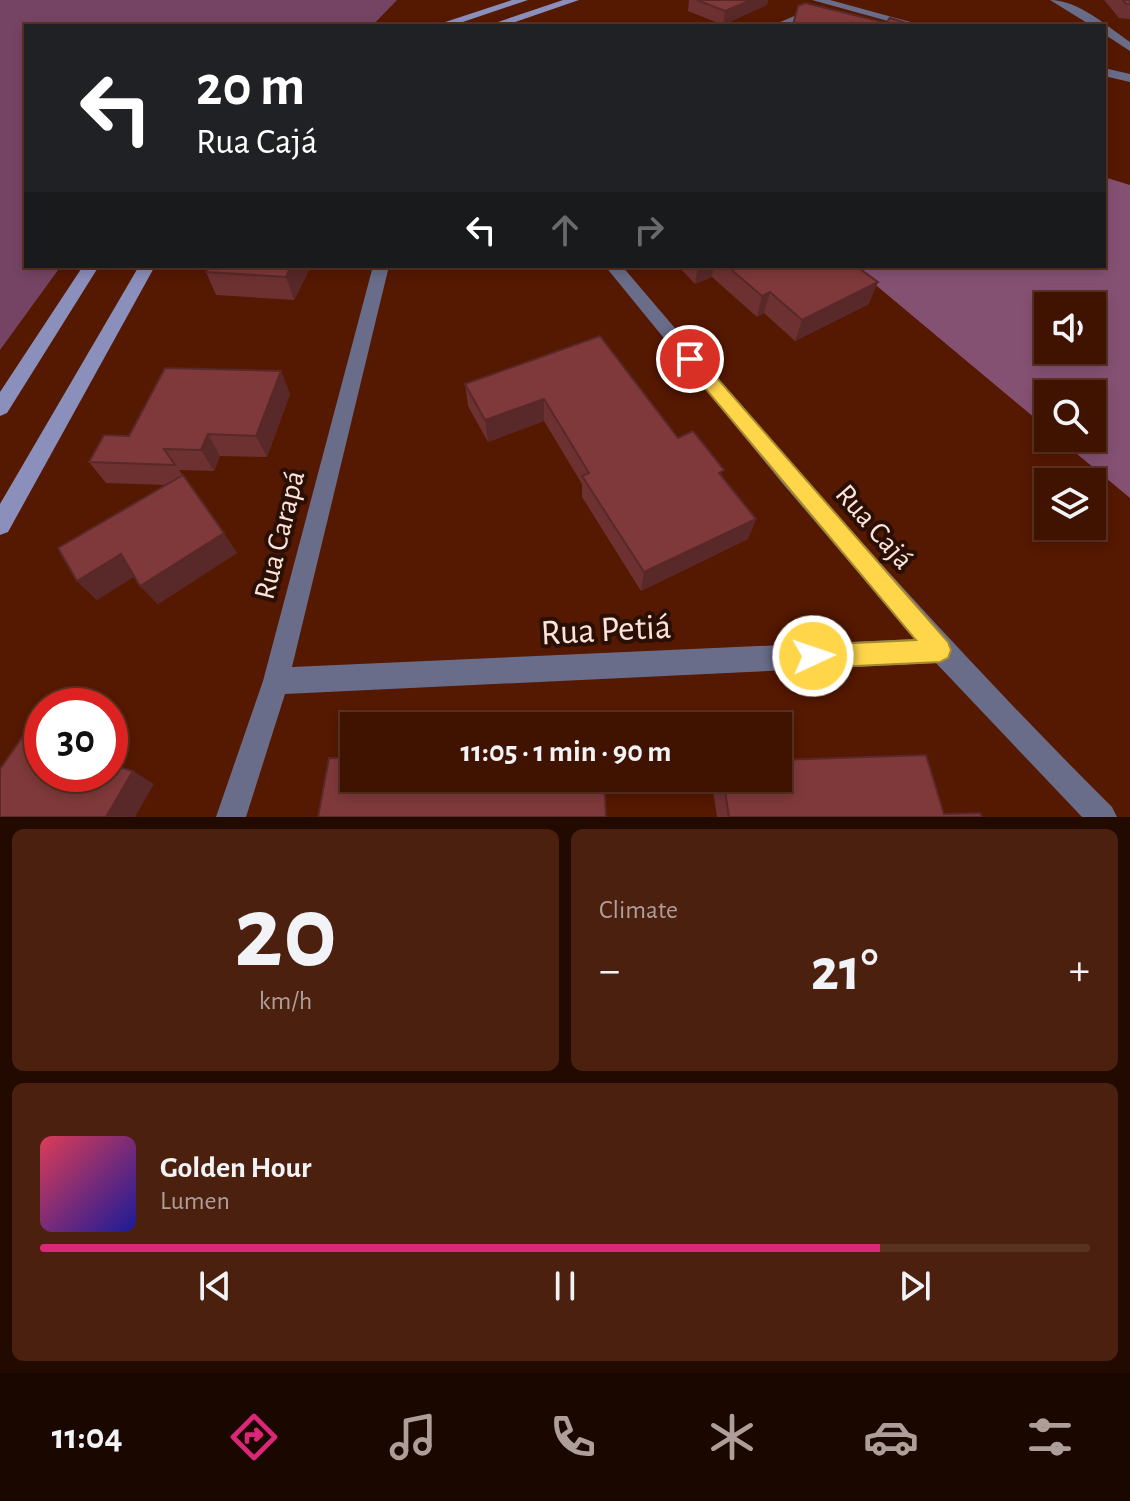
<!DOCTYPE html>
<html lang="en">
<head>
<meta charset="utf-8">
<style>
	body { margin:0; font-family:"Alegreya Sans",sans-serif; background:#4b200f; color:#f1f3f6; height:100vh; display:flex; flex-direction:column; font-size:30px; white-space:nowrap }
	* { box-sizing:border-box; margin:0 }
	p { font-size:26px; color:#ae9e99 }
	.icon { flex:none; width:44px; height:44px; fill:none; stroke:currentColor; stroke-width:2; stroke-linecap:round; stroke-linejoin:round }
	.map { position:relative; height:817px; overflow:hidden }
	.side { display:flex; flex-direction:column; gap:12px; padding:12px; background:#230a00; flex:1 }
	.side>* { flex:none }
	.banner { position:absolute; left:24px; top:24px; width:1082px; height:244px; border-radius:0px; box-shadow:0 4px 12px #0003,0 0 0 2px #593222; background:#202124; color:#fff; overflow:hidden }
	.fabs { position:absolute; left:1034px; top:292px; display:grid; gap:16px }
	.fabs a { display:grid; place-items:center; width:72px; height:72px; border-radius:0px; background:#401200; box-shadow:0 4px 12px #0003,0 0 0 2px #593222; font-size:40px }
	.speed { position:absolute; left:24px; top:688px; display:flex; gap:16px; font-size:40px; font-weight:700; text-align:center }
	.speed>* { display:grid; place-content:center; width:104px; height:104px; border-radius:50%; background:#401200; box-shadow:0 4px 12px #0003,0 0 0 2px #593222; line-height:1 }
	.speed .limit { border:12px solid #d22; background:#fff; color:#111 }
	.pin { position:absolute; display:grid; place-items:center; width:68px; height:68px; color:#fff; margin:-34px; border:4px solid #fff; border-radius:50%; box-shadow:0 2px 8px #0007 }
	.me { position:absolute; width:88px; margin:-44px; rotate:87deg; stroke-linejoin:round; filter:drop-shadow(0 0 6px #0008) }
	.turn { display:flex; align-items:center; gap:28px; height:168px; padding:0 40px; font-size:36px }
	.turn .icon { width:104px; height:104px; stroke-width:2.5 }
	.turn b { display:block; font-size:56px; line-height:68px }
	.lanes { display:flex; align-items:center; height:76px; padding:0 40px; background:#0003; justify-content:center; gap:40px; direction:ltr }
	.lanes .off { opacity:.35 }
	.big { font-size:60px; font-weight:700; line-height:1.1 }
	.side .widget { flex:1; display:flex; flex-direction:column; justify-content:center; gap:12px; min-width:0; padding:0 28px; border-radius:12px; background:#4b200f }
	.side .dial { align-items:center; gap:0 }
	.dial b { font-size:104px; line-height:1 }
	.song { display:flex; align-items:center; gap:24px }
	.cover { width:96px; height:96px; border-radius:12px; background:linear-gradient(135deg,hsl(350 70% 55%),hsl(240 70% 35%)) }
	.played { height:8px; border-radius:4px; background:linear-gradient(90deg,#db2777 80%,#593222 80%) }
	.keys { display:flex; justify-content:space-around; direction:ltr }
	.heat { display:flex; justify-content:space-between; align-items:center; font-size:44px; direction:ltr }
	.side .tiles { flex:1; display:grid; gap:12px; grid-template-columns:1fr 1fr }
	.widget:last-child { grid-column:span 2 }
	.trip { position:absolute; left:340px; top:712px; width:452px; height:80px; border-radius:0px; background:#401200; box-shadow:0 4px 12px #0003,0 0 0 2px #593222; font-weight:700; line-height:80px; text-align:center }
	.dock { display:flex; height:128px; justify-content:space-around; align-items:center; background:#1a0700; color:#ae9e99 }
	.dock .icon { width:56px; height:56px }
	.dock .on { color:#db2777 }
	.dock b { font-size:36px; color:#f1f3f6 }
	.map>svg:first-child { display:block }
	.green { fill:#754464 }
	.forest { fill:#855173; fill-rule:evenodd }
	.lines { fill:none; stroke-linecap:round; stroke-linejoin:round }
	.minor { fill:#6a6d89; fill-rule:evenodd }
	.secondary { fill:#8b8fbb; fill-rule:evenodd }
	.wall { fill:#6d3132 }
	.shaded-wall { fill:#592829 }
	.building { fill:#7f393a; stroke:#592829; stroke-width:2 }
	.route { fill:#ffd54a; stroke:#a68a30; stroke-width:2 }
	.labels { text-anchor:middle; dominant-baseline:central; stroke-width:8; stroke-linejoin:round; paint-order:stroke }
	.street-label { font-size:30px; fill:#fce3db; stroke:#2a0f05 }
	.near-street-label { font-size:36px; fill:#fce3db; stroke:#2a0f05 }
</style>
</head>
<body>
<div class="map">
<svg width="1130" height="817" viewBox="0 0 1130 817">
	<rect width="100%" height="100%" fill="#551800"/>
	<!-- green -->
	<path class="green" d="M 0,0 L 397,0 L 372,26 L 26,26 L 26,266 L 61,266 L 0,350 Z"/>
	<!-- forest -->
	<path class="forest" d="M 1104,177 L 1130,185 L 1130,498 L 1058,438 L 1092,438 L 1092,394 L 1048,394 L 1048,429 L 853,266 L 1104,266 ZM 1048,306 L 1092,306 L 1092,350 L 1048,350 Z"/>
	<g class="lines">
		<!-- minor -->
		<path class="minor" d="M 812,0 L 830,0 L 925,26 L 906,26 Z
			M 1050,0 C 1078,0 1107,26 1130,42 L 1130,51 L 1104,34 L 1104,26 L 1092,26 Z
			M 813,8 L 823,10 L 787,26 L 771,26 Z
			M 1104,68 L 1130,74 L 1130,82 L 1104,76 Z
			M 373,266 L 389,266 L 292,667 L 915,639 L 783,484 L 605,266 L 622,266 C 780,452 939,635 1112,807 L 1117,817 L 1082,817 L 936,663 L 285,694 L 246,817 L 216,817 L 263,681 Z"/>
		<!-- secondary -->
		<path class="secondary" d="M 512,0 L 528,0 L 451,26 L 433,26 Z
			M 563,0 L 579,0 L 504,26 L 486,26 Z
			M 83,266 L 99,266 L 7,413 L 0,416 L 0,392 Z
			M 139,266 L 155,266 L 8,532 L 0,535 L 0,504 Z"/>
	</g>
	<!-- wall -->
	<path class="wall" d="M 689,0 L 768,0 L 767,5 L 723,25 L 688,11 Z
		M 1104,0 L 1130,0 L 1130,19 L 1119,18 Z
		M 311,266 L 294,300 L 216,295 L 206,272 Z
		M 678,266 L 856,266 L 869,304 L 795,341 L 764,313 L 757,317 L 712,277 L 695,284 Z
		M 600,336 L 678,438 L 722,477 L 756,519 L 748,539 L 641,591 L 582,497 L 582,484 L 544,421 L 488,442 L 468,406 L 465,384 Z
		M 281,371 L 290,394 L 267,457 L 220,456 L 214,471 L 179,470 L 237,553 L 158,604 L 140,586 L 135,576 L 97,600 L 77,581 L 166,485 L 106,483 L 89,462 L 129,436 Z
		M 711,778 L 778,778 L 944,814 L 982,817 L 717,817 Z"/>
	<!-- shaded-wall -->
	<path class="shaded-wall" d="M 751,0 L 768,0 L 767,5 L 723,25 L 725,11 Z
		M 291,266 L 311,266 L 294,300 L 286,277 Z
		M 698,266 L 714,266 L 712,277 L 695,284 Z
		M 878,282 L 869,304 L 795,341 L 802,320 Z
		M 770,292 L 764,313 L 757,317 L 762,296 Z
		M 281,371 L 290,394 L 267,457 L 256,436 Z
		M 544,399 L 544,421 L 488,442 L 485,420 Z
		M 208,434 L 220,456 L 214,471 L 201,450 Z
		M 756,519 L 748,539 L 641,591 L 644,572 Z
		M 224,533 L 237,553 L 158,604 L 140,586 Z
		M 121,554 L 139,573 L 97,600 L 77,581 Z
		M 133,771 L 154,784 L 135,817 L 106,817 Z"/>
	<!-- building -->
	<path class="building" d="M 697,0 L 751,0 L 725,11 Z
		M 1123,0 L 1130,0 L 1130,4 L 1126,4 Z
		M 805,3 L 886,23 L 890,18 L 916,26 L 793,25 L 798,6 Z
		M 209,266 L 291,266 L 286,277 L 206,272 Z
		M 727,266 L 856,266 L 878,282 L 802,320 L 770,292 L 762,296 Z
		M 600,336 L 678,438 L 693,431 L 724,470 L 719,473 L 756,519 L 644,572 L 582,476 L 589,473 L 544,399 L 485,420 L 465,384 Z
		M 165,368 L 281,371 L 256,436 L 208,434 L 201,450 L 164,449 L 175,465 L 89,462 L 104,435 L 129,436 Z
		M 183,475 L 224,533 L 140,586 L 121,554 L 77,581 L 58,548 Z
		M 23,736 L 42,742 L 42,774 L 110,774 L 110,764 L 133,771 L 106,817 L 0,817 L 0,769 Z
		M 926,755 L 944,814 L 980,813 L 982,817 L 729,817 L 723,778 L 778,778 L 778,760 Z
		M 329,758 L 354,758 L 354,778 L 604,778 L 606,817 L 318,817 Z"/>
	<!-- route -->
	<path class="route" d="M 690,352 L 696,354 L 948,642 L 951,650 L 948,658 L 940,662 L 813,668 L 805,664 L 802,656 L 805,648 L 813,645 L 916,640 L 684,363 L 681,359 Z"/>
	<g class="labels">
		<!-- street labels -->
		<g class="street-label">
			<text transform="translate(874 527) rotate(49)">Rua Cajá</text>
			<text transform="translate(280 535) rotate(-76)">Rua Carapá</text>
		</g>
		<!-- near-street labels -->
		<g class="near-street-label">
			<text transform="translate(606 630) rotate(-3)">Rua Petiá</text>
		</g>
	</g>
</svg>
<div class="fabs">
<a><svg class="icon" aria-label="sound" viewBox="0 0 24 24"><path d="M4 9h4l5-4v14l-5-4H4zM17 9q2 3 0 6"/></svg></a>
<a><svg class="icon" aria-label="search" viewBox="0 0 24 24"><circle cx="10" cy="10" r="6"/><path d="M15 15l6 6"/></svg></a>
<a><svg class="icon" aria-label="layers" viewBox="0 0 24 24"><path d="M12 4l9 5-9 5-9-5zM3 14l9 5 9-5"/></svg></a>
</div>
<div class="speed"><div class="limit">30</div></div>
<div class="pin" style="left:690px;top:359px;background:#d93025"><svg class="icon" aria-label="arrive" viewBox="0 0 24 24"><path d="M6 21V4h12l-3 4 3 4H6"/></svg></div>
<svg class="me" style="left:813px;top:656px" viewBox="-20 -20 40 40"><circle r="17" fill="#ffd54a" stroke="#fff" stroke-width="3"/><path d="M0-11L8 9 0 5-8 9z" fill="#fff"/></svg>
<div class="trip">11:05 · 1 min · 90 m</div>
<div class="banner">
<div class="turn"><svg class="icon" aria-label="left" viewBox="0 0 24 24"><path d="M17 20v-9H6M10 6l-5 5 5 5"/></svg><div><b>20 m</b>Rua Cajá</div></div>
<div class="lanes"><svg class="icon" aria-label="left" viewBox="0 0 24 24"><path d="M17 20v-9H6M10 6l-5 5 5 5"/></svg><svg class="icon off" aria-label="ahead" viewBox="0 0 24 24"><path d="M12 20V5M6 11l6-6 6 6"/></svg><svg class="icon off" aria-label="right" viewBox="0 0 24 24"><path d="M7 20v-9h11M14 6l5 5-5 5"/></svg></div>
</div>
</div>
<section class="side">
<div class="tiles">
<div class="widget dial"><b>20</b><p>km/h</p></div>
<div class="widget"><p>Climate</p>
<div class="heat"><a>−</a><b class="big">21°</b><a>+</a></div>
</div>
<div class="widget">
<div class="song"><i class="cover"></i><div><b>Golden Hour</b><p>Lumen</p></div></div>
<div class="played"></div>
<div class="keys"><svg class="icon" aria-label="previous" viewBox="0 0 24 24"><path d="M18 5L8 12l10 7zM5 5v14"/></svg><svg class="icon" aria-label="pause" viewBox="0 0 24 24"><path d="M8 5v14M16 5v14"/></svg><svg class="icon" aria-label="next" viewBox="0 0 24 24"><path d="M6 5l10 7-10 7zM19 5v14"/></svg></div>
</div>
</div>
</section>
<nav class="dock">
<b>11:04</b>
<svg class="icon on" aria-label="directions" viewBox="0 0 24 24"><path d="M12 3l9 9-9 9-9-9zM9 14v-3h6M13 9l2 2-2 2"/></svg>
<svg class="icon" aria-label="music" viewBox="0 0 24 24"><path d="M9 18V5l10-2v13"/><circle cx="6" cy="18" r="3"/><circle cx="16" cy="16" r="3"/></svg>
<svg class="icon" aria-label="phone" viewBox="0 0 24 24"><path d="M5 4h4l2 5-3 2q2 4 5 5l2-3 5 2v4C11 20 4 13 5 4z"/></svg>
<svg class="icon" aria-label="climate" viewBox="0 0 24 24"><path d="M12 3v18M4 7l16 10M4 17L20 7"/></svg>
<svg class="icon" aria-label="car" viewBox="0 0 24 24"><path d="M5 17H2v-5l4-1 3-4h7l3 4 3 1v5h-3M9 17h6M6 11h13"/><circle cx="7" cy="17" r="2"/><circle cx="17" cy="17" r="2"/></svg>
<svg class="icon" aria-label="filters" viewBox="0 0 24 24"><path d="M4 7h16M4 17h16"/><circle cx="9" cy="7" r="2"/><circle cx="15" cy="17" r="2"/></svg>
</nav>
</body>
</html>
